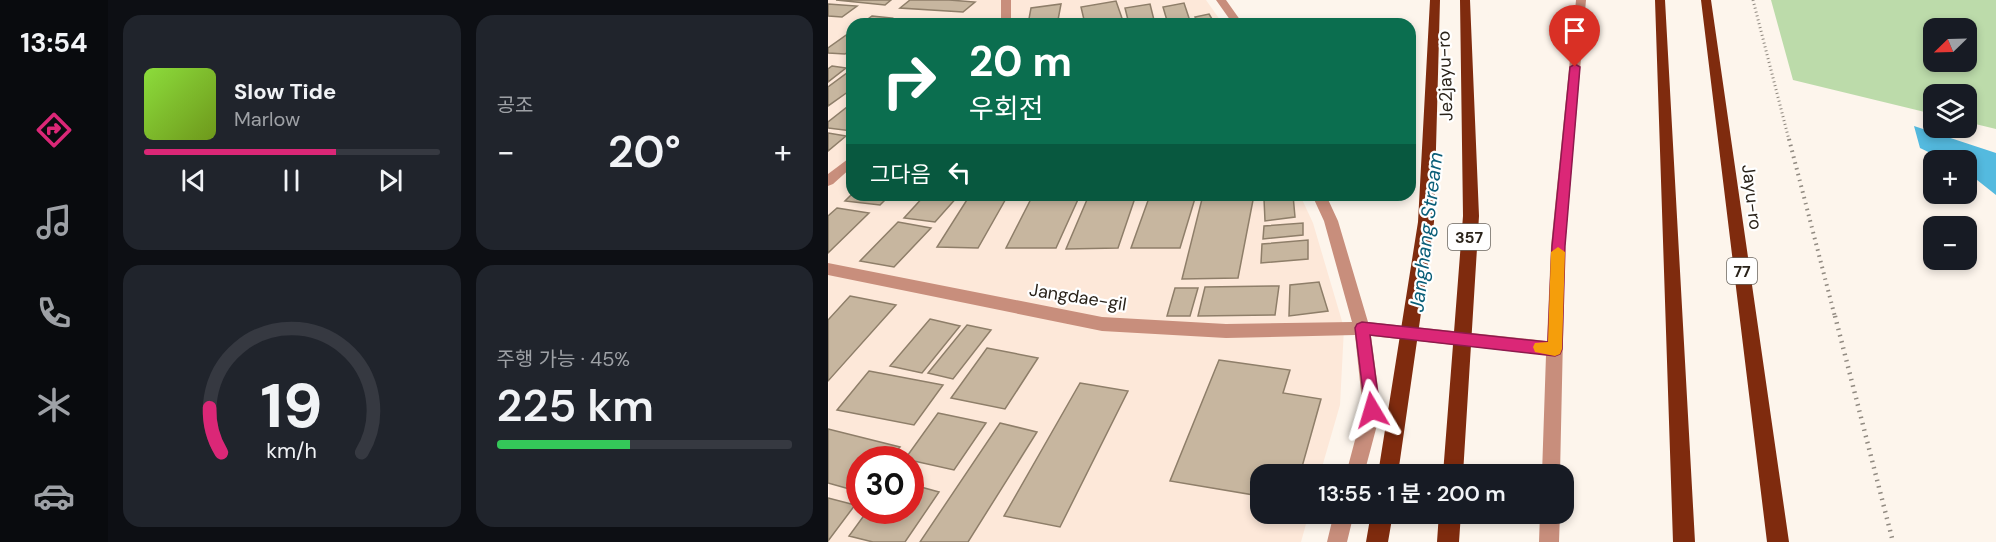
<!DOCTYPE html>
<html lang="ko">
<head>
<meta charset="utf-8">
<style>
	body { margin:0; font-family:"DM Sans","Noto Sans KR",sans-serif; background:#20242c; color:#f1f3f6; height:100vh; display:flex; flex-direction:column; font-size:22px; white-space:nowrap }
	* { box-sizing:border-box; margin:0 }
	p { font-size:20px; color:#9ea1a6 }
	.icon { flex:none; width:33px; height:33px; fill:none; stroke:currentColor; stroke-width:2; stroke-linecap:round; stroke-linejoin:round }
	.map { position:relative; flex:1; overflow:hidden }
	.sheet { display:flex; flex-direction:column; gap:15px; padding:15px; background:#0d0f14; width:720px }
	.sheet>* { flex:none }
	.top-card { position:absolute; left:18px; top:18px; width:570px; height:183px; border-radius:18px; box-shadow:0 3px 9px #0003; background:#0b6e4f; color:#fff; overflow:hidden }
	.needle { width:39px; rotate:247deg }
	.buttons { position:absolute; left:1095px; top:18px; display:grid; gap:12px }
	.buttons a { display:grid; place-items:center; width:54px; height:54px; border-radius:12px; background:#171b24; box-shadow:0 3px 9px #0003; font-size:30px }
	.speed { position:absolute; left:18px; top:446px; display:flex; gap:12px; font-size:30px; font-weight:700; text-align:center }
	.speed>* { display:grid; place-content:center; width:78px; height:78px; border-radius:50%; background:#171b24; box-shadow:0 3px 9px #0003; line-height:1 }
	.speed .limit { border:9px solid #d22; background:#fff; color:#111 }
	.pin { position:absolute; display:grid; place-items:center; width:51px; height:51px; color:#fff; margin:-62px -26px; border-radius:50% 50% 50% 0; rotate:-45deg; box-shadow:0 0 6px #0007 }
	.pin .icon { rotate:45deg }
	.me { position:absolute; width:66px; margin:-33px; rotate:353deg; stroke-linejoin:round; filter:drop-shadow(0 0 4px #0008) }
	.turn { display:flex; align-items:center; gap:21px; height:126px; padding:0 24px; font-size:27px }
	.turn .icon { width:78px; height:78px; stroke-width:2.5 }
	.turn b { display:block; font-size:42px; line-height:51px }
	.then { display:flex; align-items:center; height:57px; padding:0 24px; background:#0003; gap:12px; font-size:22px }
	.big { font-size:45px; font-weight:600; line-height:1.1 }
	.sheet .card { flex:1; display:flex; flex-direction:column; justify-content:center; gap:9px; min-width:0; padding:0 21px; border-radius:18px; background:#20242c }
	.sheet .dial { align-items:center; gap:0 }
	.dial svg { height:156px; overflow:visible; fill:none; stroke:#363941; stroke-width:7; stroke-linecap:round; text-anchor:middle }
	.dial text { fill:#f1f3f6; stroke:none }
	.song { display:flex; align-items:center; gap:18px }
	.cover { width:72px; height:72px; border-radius:9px; background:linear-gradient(135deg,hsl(90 70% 55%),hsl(80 70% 35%)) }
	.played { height:6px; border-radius:3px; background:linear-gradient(90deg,#db2777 65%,#363941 65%) }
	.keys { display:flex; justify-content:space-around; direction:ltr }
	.heat { display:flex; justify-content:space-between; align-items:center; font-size:33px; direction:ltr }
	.charge { height:9px; border-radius:4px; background:linear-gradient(90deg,#34c759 45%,#363941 0) }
	.sheet .tiles { flex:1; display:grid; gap:15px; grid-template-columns:repeat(2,1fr) }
	.trip { position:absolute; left:422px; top:464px; width:324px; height:60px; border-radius:18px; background:#171b24; box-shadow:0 3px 9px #0003; font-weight:600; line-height:60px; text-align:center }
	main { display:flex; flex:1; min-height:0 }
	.dock { display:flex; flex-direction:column; width:108px; justify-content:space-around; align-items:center; background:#090b0e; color:#9ea1a6 }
	.dock .icon { width:42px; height:42px }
	.dock .selected { color:#db2777 }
	.dock b { font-size:27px; color:#f1f3f6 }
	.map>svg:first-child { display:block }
	.industrial { fill:#fde8d9; fill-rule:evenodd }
	.green { fill:#bcdbaa; fill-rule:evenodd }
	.water { fill:#54badf }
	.pier { fill:#fdf5ec }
	.building { fill:#c7b69f; stroke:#8e7e69; stroke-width:1.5 }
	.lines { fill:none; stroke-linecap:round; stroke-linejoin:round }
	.path-far2 { stroke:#918a81; stroke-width:3; stroke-dasharray:1 3; stroke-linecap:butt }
	.path-far1 { stroke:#918a81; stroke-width:4; stroke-dasharray:1.5 4.5; stroke-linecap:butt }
	.path { stroke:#918a81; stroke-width:4.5; stroke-dasharray:1.5 5; stroke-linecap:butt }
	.minor { fill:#c88e7c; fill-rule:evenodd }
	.trunk { fill:#7f2b0e; fill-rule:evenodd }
	.route { fill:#db2777; stroke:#8e194d; stroke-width:1.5 }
	.slow { fill:#f59e0b }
	.labels { text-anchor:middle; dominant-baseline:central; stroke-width:4.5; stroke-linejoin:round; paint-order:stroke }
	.shield { fill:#fff; stroke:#6a655f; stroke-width:1.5 }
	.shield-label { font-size:16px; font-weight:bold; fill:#2a231a }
	.street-label { font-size:18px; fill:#2a231a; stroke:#fff }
	.water-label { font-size:20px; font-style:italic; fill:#095e78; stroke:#fff }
</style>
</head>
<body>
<main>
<nav class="dock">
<b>13:54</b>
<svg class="icon selected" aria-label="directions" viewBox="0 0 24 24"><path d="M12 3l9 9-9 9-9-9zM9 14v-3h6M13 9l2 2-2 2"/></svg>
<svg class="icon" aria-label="music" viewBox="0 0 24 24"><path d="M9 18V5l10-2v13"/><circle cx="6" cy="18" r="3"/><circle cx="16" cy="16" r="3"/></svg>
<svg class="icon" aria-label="phone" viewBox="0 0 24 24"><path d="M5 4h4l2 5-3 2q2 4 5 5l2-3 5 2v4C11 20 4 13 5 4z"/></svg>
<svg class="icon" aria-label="climate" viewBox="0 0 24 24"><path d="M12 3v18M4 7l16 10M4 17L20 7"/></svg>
<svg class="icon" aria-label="car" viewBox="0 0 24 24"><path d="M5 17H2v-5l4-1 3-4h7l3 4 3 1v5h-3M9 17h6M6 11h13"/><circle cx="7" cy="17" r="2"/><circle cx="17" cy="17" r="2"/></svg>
</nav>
<section class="sheet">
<div class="tiles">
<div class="card">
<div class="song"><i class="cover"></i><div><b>Slow Tide</b><p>Marlow</p></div></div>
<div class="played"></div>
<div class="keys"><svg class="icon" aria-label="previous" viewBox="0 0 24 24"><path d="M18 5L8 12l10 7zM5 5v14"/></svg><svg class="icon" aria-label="pause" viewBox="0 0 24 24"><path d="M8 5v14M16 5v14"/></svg><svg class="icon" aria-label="next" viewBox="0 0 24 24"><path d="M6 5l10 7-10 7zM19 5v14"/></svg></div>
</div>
<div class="card"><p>공조</p>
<div class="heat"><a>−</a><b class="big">20°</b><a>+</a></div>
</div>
<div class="card dial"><svg viewBox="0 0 100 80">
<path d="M14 69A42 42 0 1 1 86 69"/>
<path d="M14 69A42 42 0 0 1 8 46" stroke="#db2777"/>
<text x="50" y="56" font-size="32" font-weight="700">19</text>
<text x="50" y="72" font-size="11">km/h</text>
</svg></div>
<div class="card"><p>주행 가능 · 45%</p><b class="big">225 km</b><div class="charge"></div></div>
</div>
</section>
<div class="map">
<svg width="1168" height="542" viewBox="0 0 1168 542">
	<rect width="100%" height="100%" fill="#fdf5ec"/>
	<!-- industrial -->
	<path class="industrial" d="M 0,0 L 378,0 L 395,24 L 24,24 L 24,195 L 472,195 L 485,223 L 516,328 L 512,405 L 492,474 L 432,474 L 432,513 L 481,513 L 473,542 L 0,542 ZM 32,459 L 82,459 L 82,510 L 32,510 Z"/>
	<!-- green -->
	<path class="green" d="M 943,0 L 1168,0 L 1168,129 L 1139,122 L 1138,94 L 1106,94 L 1105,114 L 965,80 ZM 1106,28 L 1138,28 L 1138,62 L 1106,62 Z"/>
	<!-- water -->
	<path class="water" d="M 1086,126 L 1168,153 L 1168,195 L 1139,172 L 1138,160 L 1117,160 L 1092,148 Z"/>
	<!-- pier -->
	<path class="pier" d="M 638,0 L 659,0 L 673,159 L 645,320 L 615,474 L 539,474 L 552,400 L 552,373 L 574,219 Z
		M 530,513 L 610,513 L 606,542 L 523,542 Z"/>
	<!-- building -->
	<path class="building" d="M 8,0 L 63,0 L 57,5 Z
		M 82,0 L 121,0 L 147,2 L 135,12 L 72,8 Z
		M 288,1 L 296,24 L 257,24 L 253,7 Z
		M 356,3 L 363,24 L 340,24 L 335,7 Z
		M 0,4 L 29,6 L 14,17 L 0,16 Z
		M 233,4 L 230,20 L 200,24 L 203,8 Z
		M 322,4 L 327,24 L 301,24 L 297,8 Z
		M 381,14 L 387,24 L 371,24 L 367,17 Z
		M 44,16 L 64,18 L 57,24 L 33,24 Z
		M 24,31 L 24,49 L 17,54 L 0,53 L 0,48 Z
		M 4,66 L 18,68 L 0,82 L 0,69 Z
		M 23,70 L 24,89 L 0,106 L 0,87 Z
		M 19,107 L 24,107 L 24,131 L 0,128 L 0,122 Z
		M 0,133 L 18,136 L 0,151 Z
		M 24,194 L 24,195 L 62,195 L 52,205 L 17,201 Z
		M 97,195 L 131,195 L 107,222 L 76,218 Z
		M 142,195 L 180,195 L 150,248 L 109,247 Z
		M 205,195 L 252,195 L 228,248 L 178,248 Z
		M 261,195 L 308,195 L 290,248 L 238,249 Z
		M 322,195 L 368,195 L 352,248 L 303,248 Z
		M 375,195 L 426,195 L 410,278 L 354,279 Z
		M 465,195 L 467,217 L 437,221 L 436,199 Z
		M 9,208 L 41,213 L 0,253 L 0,216 Z
		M 70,222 L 103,228 L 66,267 L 32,261 Z
		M 475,223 L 475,235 L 435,239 L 436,226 Z
		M 480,240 L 480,259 L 433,263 L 434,244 Z
		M 491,282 L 500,311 L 461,316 L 462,285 Z
		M 451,286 L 447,315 L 370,316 L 377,287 Z
		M 347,288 L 370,288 L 362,316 L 339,316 Z
		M 22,296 L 68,305 L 0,381 L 0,320 Z
		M 102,319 L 132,326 L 94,373 L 62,366 Z
		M 139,325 L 163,330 L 125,379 L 100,373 Z
		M 159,348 L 210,358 L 177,409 L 123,398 Z
		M 391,360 L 462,370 L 455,393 L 493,399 L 472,474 L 432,474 L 432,496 L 342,481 Z
		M 41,371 L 115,385 L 86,425 L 9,410 Z
		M 252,383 L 300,391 L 232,527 L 176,516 Z
		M 110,413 L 158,423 L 126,470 L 77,459 Z
		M 172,423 L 209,432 L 140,542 L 92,542 Z
		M 0,429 L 72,447 L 62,459 L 32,459 L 32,492 L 0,483 Z
		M 82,484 L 111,492 L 77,542 L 45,542 L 21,536 L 40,510 L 82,510 Z
		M 0,498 L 27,505 L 0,541 Z"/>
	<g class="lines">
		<!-- path-far2 -->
		<path class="path-far2" d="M 925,0 L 961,140"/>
		<!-- path-far1 -->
		<path class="path-far1" d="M 961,139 L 1007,317"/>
		<!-- path -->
		<path class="path" d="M 1007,316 L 1065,542"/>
		<!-- minor -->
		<path class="minor" d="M 173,0 L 183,0 L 183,24 L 173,24 Z
			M 388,0 L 398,0 L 415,24 L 405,24 Z
			M 748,0 L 758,0 L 737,246 L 732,474 L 714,474 L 718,355 L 543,336 L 553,410 L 536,474 L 518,474 L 535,410 L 527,335 L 398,338 L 274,331 L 0,275 L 0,263 L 274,317 L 398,324 L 524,322 L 496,221 L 484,195 L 498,195 L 510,221 L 540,322 L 719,341 L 723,246 Z
			M 24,156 L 24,167 L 5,184 L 0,186 L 0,174 Z
			M 506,513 L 526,513 L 519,542 L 499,542 Z
			M 712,513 L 732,513 L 731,542 L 711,542 Z"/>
		<!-- trunk -->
		<path class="trunk" d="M 602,0 L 612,0 L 606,222 L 570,474 L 550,474 L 590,222 Z
			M 632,0 L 642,0 L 651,216 L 635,474 L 615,474 L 635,216 Z
			M 827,0 L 837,0 L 867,542 L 845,542 Z
			M 873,0 L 883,0 L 961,542 L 939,542 Z
			M 543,513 L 565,513 L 560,542 L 538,542 Z
			M 611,513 L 633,513 L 631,542 L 609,542 Z"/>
	</g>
	<!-- route -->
	<path class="route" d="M 747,64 L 752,67 L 737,246 L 734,349 L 732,354 L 727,356 L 542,335 L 552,410 L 550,416 L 544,418 L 538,416 L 527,328 L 529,324 L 534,322 L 720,342 L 724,246 L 742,67 Z"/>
	<!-- slow -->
	<path class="slow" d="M 730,247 L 737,252 L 734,349 L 732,354 L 727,356 L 707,352 L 705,347 L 707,343 L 720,342 L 723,252 Z"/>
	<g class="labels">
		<!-- shield labels -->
		<g class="shield">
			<rect x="620" y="224" width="42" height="26" rx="4.5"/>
			<rect x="899" y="258" width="30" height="26" rx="4.5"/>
		</g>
		<g class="shield-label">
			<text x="641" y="237">357</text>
			<text x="914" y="271">77</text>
		</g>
		<!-- street labels -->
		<g class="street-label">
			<text transform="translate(617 76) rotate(-92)">Je2jayu-ro</text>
			<text transform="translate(924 197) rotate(83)">Jayu-ro</text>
			<text transform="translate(250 297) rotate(9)">Jangdae-gil</text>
		</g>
		<!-- water labels -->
		<g class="water-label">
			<text transform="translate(598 232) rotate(-83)">Janghang Stream</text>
		</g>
	</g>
</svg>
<div class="buttons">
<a><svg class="needle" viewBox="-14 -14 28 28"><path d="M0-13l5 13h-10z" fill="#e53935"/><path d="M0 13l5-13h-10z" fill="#9ea1a6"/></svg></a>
<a><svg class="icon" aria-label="layers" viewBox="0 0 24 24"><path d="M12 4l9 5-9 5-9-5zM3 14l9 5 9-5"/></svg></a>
<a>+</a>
<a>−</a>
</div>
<div class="speed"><div class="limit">30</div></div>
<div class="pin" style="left:747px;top:67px;background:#d93025"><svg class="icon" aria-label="arrive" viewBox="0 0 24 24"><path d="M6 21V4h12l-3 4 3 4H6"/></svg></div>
<svg class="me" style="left:544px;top:410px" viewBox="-20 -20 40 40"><path d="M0-17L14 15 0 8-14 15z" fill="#db2777" stroke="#fff" stroke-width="4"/></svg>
<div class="trip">13:55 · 1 분 · 200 m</div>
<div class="top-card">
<div class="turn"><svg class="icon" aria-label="right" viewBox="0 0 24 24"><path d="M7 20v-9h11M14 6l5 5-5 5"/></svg><div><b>20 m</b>우회전</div></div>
<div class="then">그다음<svg class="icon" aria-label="left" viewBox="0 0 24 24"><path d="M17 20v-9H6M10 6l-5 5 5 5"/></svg></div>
</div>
</div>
</main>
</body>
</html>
